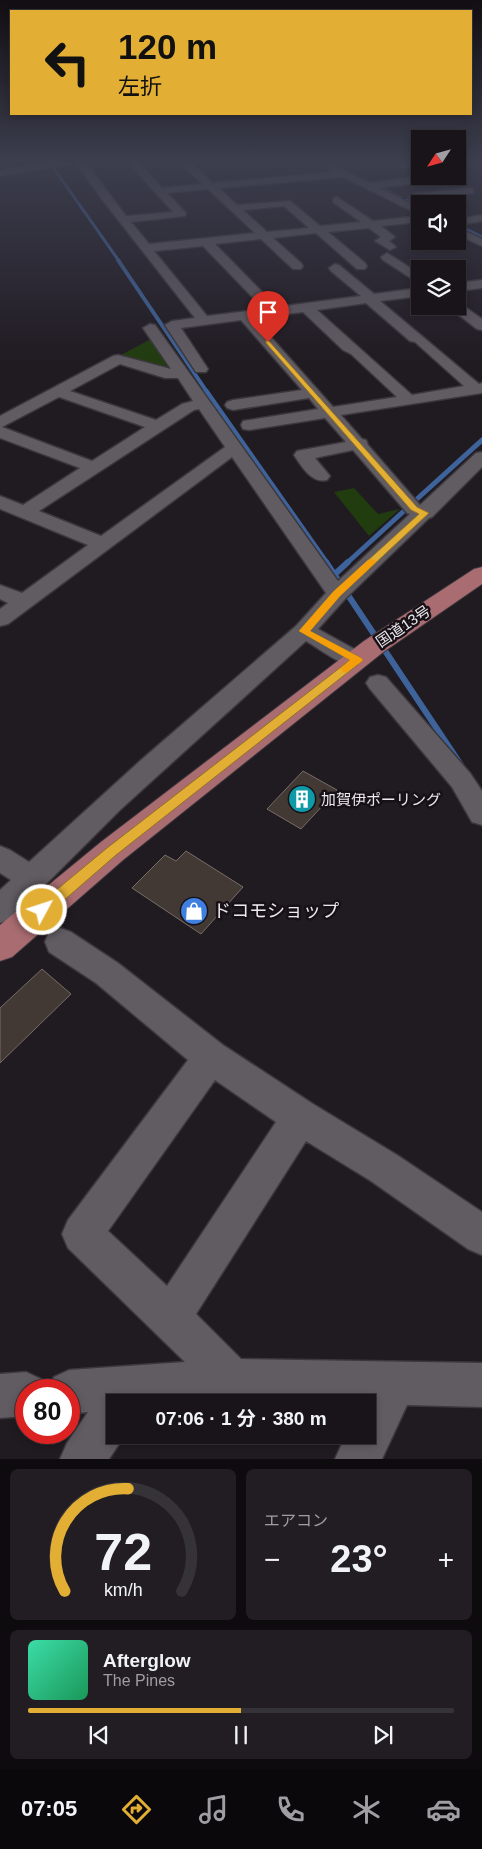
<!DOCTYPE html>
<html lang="ja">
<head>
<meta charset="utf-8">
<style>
	body { margin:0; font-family:Arial,"Noto Sans JP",sans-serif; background:#211d22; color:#f1f3f6; height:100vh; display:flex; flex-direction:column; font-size:19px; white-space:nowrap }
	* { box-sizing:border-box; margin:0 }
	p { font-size:16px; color:#9f9ea2 }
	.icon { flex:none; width:28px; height:28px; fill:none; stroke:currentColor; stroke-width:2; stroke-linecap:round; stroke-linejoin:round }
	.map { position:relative; height:1459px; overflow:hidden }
	.drawer { display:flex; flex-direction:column; gap:10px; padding:10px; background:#0d0b0e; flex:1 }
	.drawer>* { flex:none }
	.hud { position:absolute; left:10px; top:10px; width:462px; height:105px; border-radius:0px; box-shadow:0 2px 8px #0003,0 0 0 1px #363338; background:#e2af34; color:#111; overflow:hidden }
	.needle { width:32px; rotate:234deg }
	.tools { position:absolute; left:411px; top:130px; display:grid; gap:10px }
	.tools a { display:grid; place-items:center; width:55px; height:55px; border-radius:0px; background:#181419; box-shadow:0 2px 8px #0003,0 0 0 1px #363338; font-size:25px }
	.speed { position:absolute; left:15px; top:1379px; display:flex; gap:10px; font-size:25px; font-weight:700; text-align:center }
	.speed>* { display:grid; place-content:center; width:65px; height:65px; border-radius:50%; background:#181419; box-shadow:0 2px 8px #0003,0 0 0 1px #363338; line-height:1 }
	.speed .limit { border:8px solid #d22; background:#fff; color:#111 }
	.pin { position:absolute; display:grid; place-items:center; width:42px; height:42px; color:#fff; margin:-51px -21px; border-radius:50% 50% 50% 0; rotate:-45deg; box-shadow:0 0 5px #0007 }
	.pin .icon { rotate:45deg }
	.me { position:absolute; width:55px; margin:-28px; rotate:50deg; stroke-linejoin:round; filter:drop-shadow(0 0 4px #0008) }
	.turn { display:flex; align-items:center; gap:18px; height:105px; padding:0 25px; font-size:22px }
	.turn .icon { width:65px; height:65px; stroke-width:2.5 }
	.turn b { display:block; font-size:35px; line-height:42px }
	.big { font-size:38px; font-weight:700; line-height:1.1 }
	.drawer .card { flex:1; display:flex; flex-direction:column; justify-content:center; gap:8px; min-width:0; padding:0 18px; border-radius:8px; background:#211d22 }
	.drawer .dial { align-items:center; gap:0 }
	.dial svg { height:130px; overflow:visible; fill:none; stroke:#363338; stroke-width:7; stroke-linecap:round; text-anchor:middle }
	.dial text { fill:#f1f3f6; stroke:none }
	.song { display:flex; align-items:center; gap:15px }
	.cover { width:60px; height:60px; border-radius:8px; background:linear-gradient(135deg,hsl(160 70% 55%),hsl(150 70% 35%)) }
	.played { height:5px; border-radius:2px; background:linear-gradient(90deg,#e2af34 50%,#363338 50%) }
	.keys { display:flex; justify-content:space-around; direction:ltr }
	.heat { display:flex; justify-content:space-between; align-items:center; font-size:28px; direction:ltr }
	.drawer .tiles { flex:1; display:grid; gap:10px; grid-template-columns:1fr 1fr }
	.card:last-child { grid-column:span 2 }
	.trip { position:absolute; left:106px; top:1394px; width:270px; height:50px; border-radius:0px; background:#181419; box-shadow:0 2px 8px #0003,0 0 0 1px #363338; font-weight:700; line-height:50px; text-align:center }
	.dock { display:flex; height:80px; justify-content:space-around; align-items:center; background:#0a080a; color:#9f9ea2 }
	.dock .icon { width:35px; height:35px }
	.dock .on { color:#e2af34 }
	.dock b { font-size:22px; color:#f1f3f6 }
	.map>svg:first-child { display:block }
	.green { fill:#213c0e }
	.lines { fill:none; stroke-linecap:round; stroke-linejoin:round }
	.stream-far3 { stroke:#3e639a; stroke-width:3 }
	.stream-far2 { stroke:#3e639a; stroke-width:4 }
	.stream-far1 { stroke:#3e639a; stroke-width:5 }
	.stream { stroke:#3e639a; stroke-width:6 }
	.building { fill:#423935; stroke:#776d68 }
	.minor-casing { stroke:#3b373c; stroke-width:3 }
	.trunk-casing { stroke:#3b373c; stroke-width:2 }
	.minor { fill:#615b62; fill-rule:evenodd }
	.trunk { fill:#a96c70; fill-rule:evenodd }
	.route { fill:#e2af34; stroke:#937222 }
	.slow { fill:#f59e0b }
	.labels { text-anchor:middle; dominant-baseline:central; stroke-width:5; stroke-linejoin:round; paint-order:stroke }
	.street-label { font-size:15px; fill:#ece8ec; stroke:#171117 }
	.poi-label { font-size:15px; fill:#ece8ec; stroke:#171117; text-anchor:start }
	.near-poi-label { font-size:18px; fill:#ece8ec; stroke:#171117; text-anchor:start }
</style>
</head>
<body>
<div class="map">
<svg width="482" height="1459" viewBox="0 0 482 1459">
	<rect width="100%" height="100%" fill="#201a21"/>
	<!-- green -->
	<path class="green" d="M 276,313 L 285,324 L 263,327 L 257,322 L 262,315 Z
		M 151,339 L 169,365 L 157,368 L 119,356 Z
		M 354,488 L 378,514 L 400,509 L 369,536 L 334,492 Z"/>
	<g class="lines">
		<!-- stream-far3 -->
		<path class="stream-far3" d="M 48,160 L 119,261
			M 332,165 L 373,184
			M 383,189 L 401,198
			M 407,200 L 417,205
			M 458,225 L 482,237"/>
		<!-- stream-far2 -->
		<path class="stream-far2" d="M 118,260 L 207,392"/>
		<!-- stream-far1 -->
		<path class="stream-far1" d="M 206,391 L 327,563
			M 417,499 L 482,440
			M 347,563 L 405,510"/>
		<!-- stream -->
		<path class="stream" d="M 326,562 L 461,765
			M 335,574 L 348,562"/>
	</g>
	<!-- building -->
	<path class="building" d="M 303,771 L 337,790 L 301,829 L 267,809 Z
		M 186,851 L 243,887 L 201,934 L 132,888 L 165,855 L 176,861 Z
		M 42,969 L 71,994 L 0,1063 L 0,1008 Z"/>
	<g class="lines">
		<!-- minor casing -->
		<g class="minor-casing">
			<path id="minor" d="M 57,160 L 84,160 L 126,216 L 173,212 L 126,160 L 136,160 L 162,188 L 202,184 L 178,160 L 188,160 L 213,183 L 333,172 L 325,167 L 330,164 L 370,183 L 420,176 L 449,176 L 444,179 L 379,188 L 420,208 L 420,215 L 343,177 L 219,188 L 237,205 L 290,201 L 320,226 L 361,222 L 333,202 L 333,198 L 337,197 L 373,221 L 420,216 L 420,222 L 381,226 L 395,237 L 389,241 L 396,247 L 390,250 L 375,241 L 381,237 L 369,228 L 328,232 L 365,263 L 367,266 L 365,269 L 357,269 L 316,233 L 273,238 L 301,263 L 303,266 L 301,269 L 293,269 L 261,239 L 215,244 L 277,307 L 361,296 L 331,271 L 329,268 L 335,264 L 339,265 L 374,294 L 420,288 L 420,296 L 380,301 L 479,384 L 482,383 L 482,393 L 341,415 L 362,439 L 366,440 L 368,445 L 420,505 L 476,453 L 482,452 L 482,467 L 432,517 L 429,518 L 345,599 L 318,629 L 365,655 L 369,660 L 365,665 C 346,671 323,651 306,641 L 120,810 L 11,919 L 0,923 L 0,890 L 11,880 L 0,873 L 0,846 L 10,850 L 29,862 L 140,761 L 296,626 L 326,593 L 232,457 L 8,624 L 0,626 L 0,609 L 8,603 L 0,599 L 0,585 L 22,593 L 88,545 L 0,509 L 0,496 L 23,505 L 80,468 L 0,438 L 0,416 L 113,356 L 118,355 L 171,369 L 143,328 L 150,324 L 155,325 L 338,581 L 410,514 L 407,513 L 353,450 L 315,458 L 330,476 L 327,480 C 312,484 302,467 294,455 L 297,451 L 346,442 L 325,418 L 249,430 L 243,429 L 241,425 L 243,421 L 318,409 L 309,398 L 233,410 L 227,408 L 225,405 L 227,402 L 233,400 L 302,390 L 241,320 L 181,328 L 208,369 L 206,372 L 196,372 L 165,325 L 172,321 L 195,318 L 101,198 L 76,163 L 0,176 L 0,170 ZM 208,189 L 255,233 L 149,244 L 131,222 L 185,216 L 186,214 L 185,212 L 167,193 ZM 284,206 L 309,228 L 267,232 L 243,210 ZM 203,246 L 264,309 L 207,316 L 154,251 ZM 366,303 L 410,341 L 415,342 L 464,386 L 412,395 L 317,310 ZM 303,312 L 343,350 L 351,354 L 397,397 L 333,407 L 254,318 ZM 120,364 L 165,378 L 178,378 L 193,401 L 182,404 L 156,420 L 70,391 ZM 59,397 L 145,427 L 92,461 L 2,427 ZM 199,409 L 225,447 L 101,536 L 39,511 L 194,410 Z
				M 391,160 L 420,161 L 420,167 L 403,168 Z
				M 482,160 L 482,166 L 472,167 L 467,164 L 472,161 Z
				M 469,188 L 473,189 L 473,193 L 414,200 L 409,197 L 414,194 Z
				M 482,215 L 482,221 L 458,225 L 458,219 Z
				M 458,228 L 482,239 L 482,246 L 458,235 Z
				M 387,253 L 420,274 L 420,284 L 383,260 L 381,257 Z
				M 482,280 L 482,288 L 458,291 L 458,283 Z
				M 458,302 L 482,319 L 482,330 L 477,329 L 451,309 L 450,306 L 458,306 Z
				M 378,675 L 386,677 L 470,773 L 482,791 L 482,825 L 472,822 L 452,787 L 370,689 L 366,683 L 370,677 Z
				M 60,928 L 71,932 L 118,963 L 223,1045 L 313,1104 L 397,1155 L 482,1212 L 482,1255 L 468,1249 L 371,1181 L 306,1141 L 196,1314 L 241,1359 L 482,1363 L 482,1407 L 407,1405 L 382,1459 L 335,1459 L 346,1435 L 368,1435 L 368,1402 L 115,1402 L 115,1435 L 125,1435 L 109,1459 L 60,1459 L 67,1443 L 88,1412 L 69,1414 L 69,1390 L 48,1390 L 54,1377 L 69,1370 L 185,1362 L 68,1248 L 62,1234 L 68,1220 L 188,1060 L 96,983 L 49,952 L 45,942 L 49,932 ZM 215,1080 L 276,1122 L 167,1286 L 108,1231 Z
				M 26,1372 L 41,1379 L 46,1390 L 26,1390 L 26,1416 L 0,1418 L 0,1374 Z"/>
		</g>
		<!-- trunk casing -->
		<g class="trunk-casing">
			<path id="trunk" d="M 482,567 L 482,584 L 382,653 L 123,860 L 12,957 L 0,961 L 0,925 L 101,842 L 364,641 L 474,569 Z"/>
		</g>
		<!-- minor -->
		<use href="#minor" class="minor"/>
		<!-- trunk -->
		<use href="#trunk" class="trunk"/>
	</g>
	<!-- sky -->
	<linearGradient id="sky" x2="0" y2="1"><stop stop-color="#120e12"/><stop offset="0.44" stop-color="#3c3e4e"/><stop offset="1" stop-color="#3c3e4e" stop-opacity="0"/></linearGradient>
	<rect width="482" height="365" fill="url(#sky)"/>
	<!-- route -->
	<path class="route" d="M 268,340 L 417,507 L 429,513 L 340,596 L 310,631 L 361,658 L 363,660 L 361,662 L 116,855 L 47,915 L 42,916 L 37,915 L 35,910 L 37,906 L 107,848 L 350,660 L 299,631 L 333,592 L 419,514 L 411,510 L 266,343 L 266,340 Z"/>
	<!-- slow -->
	<path class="slow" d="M 372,559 L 376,561 L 375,563 L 340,596 L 310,631 L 361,658 L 363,660 L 361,662 L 345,673 L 340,669 L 350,660 L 299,631 L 333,592 L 368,560 Z"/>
	<!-- icons -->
	<defs>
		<g id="building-disc" transform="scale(1.4375)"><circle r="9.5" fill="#0f9aa8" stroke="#171117"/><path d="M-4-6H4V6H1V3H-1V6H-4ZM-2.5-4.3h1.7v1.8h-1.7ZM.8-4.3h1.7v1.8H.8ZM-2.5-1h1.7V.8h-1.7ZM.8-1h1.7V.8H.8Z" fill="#fff"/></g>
		<g id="shop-disc" transform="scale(1.4375)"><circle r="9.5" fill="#3f7fe0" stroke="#171117"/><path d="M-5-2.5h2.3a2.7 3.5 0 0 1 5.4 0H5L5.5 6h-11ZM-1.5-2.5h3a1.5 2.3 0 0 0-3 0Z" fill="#fff"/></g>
	</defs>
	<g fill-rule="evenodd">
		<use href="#building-disc" x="302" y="799"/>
		<use href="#shop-disc" x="194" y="911"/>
	</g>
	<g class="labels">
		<!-- street labels -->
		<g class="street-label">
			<text transform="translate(403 626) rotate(-34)">国道13号</text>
		</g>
		<!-- poi labels -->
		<g class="poi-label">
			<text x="321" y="799">加賀伊ポーリング</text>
		</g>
		<!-- near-poi labels -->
		<g class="near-poi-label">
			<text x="213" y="911">ドコモショップ</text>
		</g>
	</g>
</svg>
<div class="tools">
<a><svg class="needle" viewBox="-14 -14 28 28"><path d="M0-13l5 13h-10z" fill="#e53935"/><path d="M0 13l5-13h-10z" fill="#9f9ea2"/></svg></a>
<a><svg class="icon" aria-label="sound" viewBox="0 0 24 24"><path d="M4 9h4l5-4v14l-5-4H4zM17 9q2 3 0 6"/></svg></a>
<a><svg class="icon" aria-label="layers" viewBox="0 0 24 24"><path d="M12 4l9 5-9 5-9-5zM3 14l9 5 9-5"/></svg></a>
</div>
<div class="speed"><div class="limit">80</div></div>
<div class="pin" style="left:268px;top:342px;background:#d93025"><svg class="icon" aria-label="arrive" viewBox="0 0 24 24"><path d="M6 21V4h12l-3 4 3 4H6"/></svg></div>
<svg class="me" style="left:42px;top:910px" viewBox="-20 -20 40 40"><circle r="17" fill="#e2af34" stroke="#fff" stroke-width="3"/><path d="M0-11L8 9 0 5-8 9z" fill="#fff"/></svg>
<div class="trip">07:06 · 1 分 · 380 m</div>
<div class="hud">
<div class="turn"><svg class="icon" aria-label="left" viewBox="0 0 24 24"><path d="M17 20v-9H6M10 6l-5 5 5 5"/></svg><div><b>120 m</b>左折</div></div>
</div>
</div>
<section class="drawer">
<div class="tiles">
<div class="card dial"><svg viewBox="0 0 100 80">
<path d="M14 69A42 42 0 1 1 86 69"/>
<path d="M14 69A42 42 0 0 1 53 6" stroke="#e2af34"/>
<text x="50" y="56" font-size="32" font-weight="700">72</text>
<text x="50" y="72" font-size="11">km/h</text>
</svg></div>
<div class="card"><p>エアコン</p>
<div class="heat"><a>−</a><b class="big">23°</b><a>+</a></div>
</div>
<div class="card">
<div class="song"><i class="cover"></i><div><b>Afterglow</b><p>The Pines</p></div></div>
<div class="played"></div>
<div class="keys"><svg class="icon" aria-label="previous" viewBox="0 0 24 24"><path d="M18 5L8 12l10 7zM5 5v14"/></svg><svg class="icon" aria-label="pause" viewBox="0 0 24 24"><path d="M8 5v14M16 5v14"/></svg><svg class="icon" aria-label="next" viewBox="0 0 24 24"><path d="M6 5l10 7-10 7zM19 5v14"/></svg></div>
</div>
</div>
</section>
<nav class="dock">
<b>07:05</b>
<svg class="icon on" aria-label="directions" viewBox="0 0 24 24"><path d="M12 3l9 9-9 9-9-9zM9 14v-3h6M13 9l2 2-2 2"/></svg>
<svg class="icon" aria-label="music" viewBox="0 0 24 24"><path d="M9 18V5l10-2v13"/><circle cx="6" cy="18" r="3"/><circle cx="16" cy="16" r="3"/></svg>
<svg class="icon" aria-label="phone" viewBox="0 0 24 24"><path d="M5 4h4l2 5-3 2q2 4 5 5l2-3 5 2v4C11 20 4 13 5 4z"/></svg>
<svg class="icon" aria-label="climate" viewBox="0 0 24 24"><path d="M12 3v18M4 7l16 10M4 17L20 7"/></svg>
<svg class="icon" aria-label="car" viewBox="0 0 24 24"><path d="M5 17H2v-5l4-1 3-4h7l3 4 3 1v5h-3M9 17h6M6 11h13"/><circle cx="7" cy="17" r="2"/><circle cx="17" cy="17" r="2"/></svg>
</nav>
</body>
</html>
